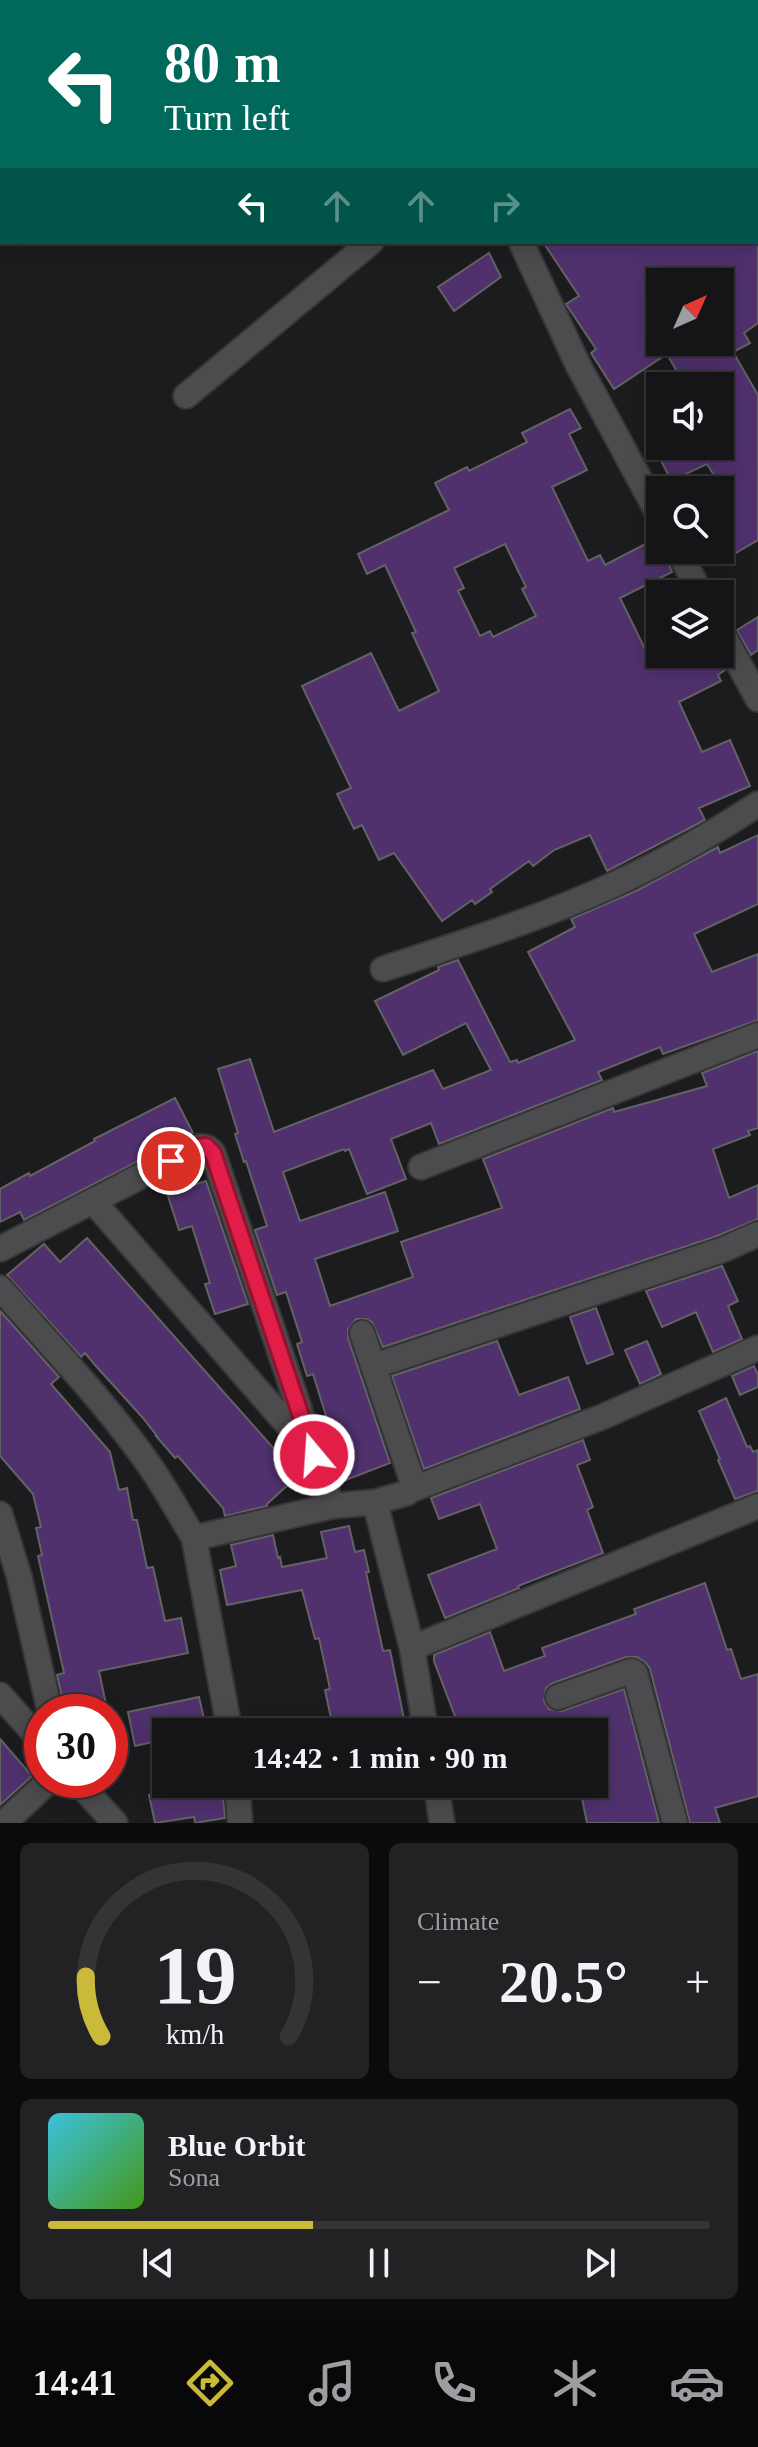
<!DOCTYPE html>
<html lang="en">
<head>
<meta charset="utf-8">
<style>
	body { margin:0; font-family:"Times New Roman",serif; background:#222123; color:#f1f3f6; height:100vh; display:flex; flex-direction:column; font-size:30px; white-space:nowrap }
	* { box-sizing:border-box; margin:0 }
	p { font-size:26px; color:#9d9ea1 }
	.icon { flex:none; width:44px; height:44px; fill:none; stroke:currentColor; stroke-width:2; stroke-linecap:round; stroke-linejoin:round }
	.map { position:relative; height:1823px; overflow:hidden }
	.sheet { display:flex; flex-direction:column; gap:20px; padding:20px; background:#0c0b0c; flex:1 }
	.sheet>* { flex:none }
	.guide { position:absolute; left:0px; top:0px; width:758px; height:244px; box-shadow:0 4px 20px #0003,0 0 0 2px #343335; background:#00695c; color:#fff; overflow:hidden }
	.needle { width:52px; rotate:45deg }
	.controls { position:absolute; left:646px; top:268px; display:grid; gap:16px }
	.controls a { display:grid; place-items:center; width:88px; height:88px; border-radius:0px; background:#151416; box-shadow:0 4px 20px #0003,0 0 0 2px #343335; font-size:40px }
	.speed { position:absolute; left:24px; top:1694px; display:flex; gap:16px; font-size:40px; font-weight:700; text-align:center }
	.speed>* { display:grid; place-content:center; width:104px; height:104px; border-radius:50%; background:#151416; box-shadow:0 4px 20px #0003,0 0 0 2px #343335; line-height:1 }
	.speed .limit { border:12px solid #d22; background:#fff; color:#111 }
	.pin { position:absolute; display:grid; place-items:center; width:68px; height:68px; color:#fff; margin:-34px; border:4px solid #fff; border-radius:50%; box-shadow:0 2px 8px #0007 }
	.me { position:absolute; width:88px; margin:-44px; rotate:342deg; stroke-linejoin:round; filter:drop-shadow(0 0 6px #0008) }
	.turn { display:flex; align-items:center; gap:28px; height:168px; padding:0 32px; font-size:36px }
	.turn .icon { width:104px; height:104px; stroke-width:2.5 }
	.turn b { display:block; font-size:56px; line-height:68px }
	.lanes { display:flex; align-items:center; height:76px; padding:0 32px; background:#0003; justify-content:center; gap:40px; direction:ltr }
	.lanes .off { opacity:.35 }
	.big { font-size:60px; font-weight:700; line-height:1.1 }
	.sheet .tile { flex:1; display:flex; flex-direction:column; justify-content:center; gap:12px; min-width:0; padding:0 28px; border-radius:12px; background:#222123 }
	.sheet .dial { align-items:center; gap:0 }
	.dial svg { height:208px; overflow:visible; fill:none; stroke:#343335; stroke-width:7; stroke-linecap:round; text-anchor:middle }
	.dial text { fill:#f1f3f6; stroke:none }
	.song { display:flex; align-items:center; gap:24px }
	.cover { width:96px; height:96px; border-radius:12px; background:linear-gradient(135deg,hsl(190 70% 55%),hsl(100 70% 35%)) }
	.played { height:8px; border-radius:4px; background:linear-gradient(90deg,#cbb939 40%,#343335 40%) }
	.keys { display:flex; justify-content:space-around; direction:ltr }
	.heat { display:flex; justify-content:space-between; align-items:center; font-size:44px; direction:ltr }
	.sheet .tiles { flex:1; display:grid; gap:20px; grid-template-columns:1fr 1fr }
	.tile:last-child { grid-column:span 2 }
	.trip { position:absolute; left:152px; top:1718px; width:456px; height:80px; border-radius:0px; background:#151416; box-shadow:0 4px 20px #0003,0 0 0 2px #343335; font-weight:700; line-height:80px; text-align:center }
	.tabs { display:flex; height:128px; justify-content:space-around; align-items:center; background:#080809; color:#9d9ea1 }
	.tabs .icon { width:56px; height:56px }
	.tabs .active { color:#cbb939 }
	.tabs b { font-size:36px; color:#f1f3f6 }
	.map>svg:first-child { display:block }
	.building { fill:#50316e; stroke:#636264; stroke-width:2; fill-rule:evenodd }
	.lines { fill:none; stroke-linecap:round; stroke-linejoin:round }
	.minor-casing { stroke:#363537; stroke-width:28 }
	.minor { stroke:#4c4b4e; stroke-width:24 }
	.rail-casing { stroke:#9c9c9e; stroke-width:9 }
	.rail { stroke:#070607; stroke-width:6; stroke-dasharray:18; stroke-linecap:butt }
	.route-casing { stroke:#92132f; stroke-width:20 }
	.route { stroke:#e11d48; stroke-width:14 }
</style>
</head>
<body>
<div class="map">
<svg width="758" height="1823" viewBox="0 0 758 1823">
	<rect width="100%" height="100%" fill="#1c1b1e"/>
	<!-- building -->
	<path class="building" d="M 543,242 L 758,242 L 758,323 L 744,333 L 750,343 L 733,352 L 758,395 L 758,540 L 720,562 L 720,485 L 707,464 L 671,481 L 654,446 L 720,446 L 720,386 L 685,386 L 667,354 L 614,389 L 591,353 L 596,349 L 566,304 L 579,296 ZM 660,282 L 720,282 L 720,342 L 660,342 Z
		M 489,253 L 501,277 L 454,311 L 438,287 Z
		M 570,409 L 581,428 L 569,434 L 587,470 L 552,487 L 588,561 L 600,555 L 605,565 L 651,541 L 656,550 L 663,550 L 672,572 L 620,598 L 648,655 L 716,654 L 725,670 L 718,675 L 721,681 L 679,702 L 702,752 L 730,740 L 750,786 L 699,808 L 705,820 L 607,871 L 590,835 L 554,850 L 533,866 L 529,861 L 490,889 L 492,892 L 475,904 L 472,900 L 442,921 L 394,853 L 379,860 L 362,825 L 354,829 L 337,794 L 351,788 L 302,686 L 371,653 L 399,711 L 439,691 L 412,633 L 416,632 L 385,565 L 367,574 L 358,554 L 449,510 L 435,483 L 467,467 L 469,471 L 527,442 L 522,433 ZM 505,544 L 526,587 L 522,589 L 536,616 L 493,637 L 490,631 L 480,636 L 458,591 L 464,588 L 454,568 Z
		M 758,617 L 758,650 L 751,655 L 737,630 Z
		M 758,835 L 758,904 L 694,934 L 712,972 L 758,954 L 758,1020 L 663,1054 L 660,1047 L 598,1072 L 602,1080 L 439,1144 L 431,1123 L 391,1139 L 406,1179 L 367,1194 L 349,1149 L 345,1151 L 344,1149 L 283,1172 L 300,1221 L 385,1192 L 398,1231 L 315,1259 L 330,1306 L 413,1277 L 401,1242 L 502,1208 L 483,1159 L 613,1108 L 614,1112 L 707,1086 L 702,1073 L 758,1051 L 758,1128 L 748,1131 L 750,1135 L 713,1149 L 729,1198 L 758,1185 L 758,1219 L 717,1236 L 383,1347 L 372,1322 L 366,1319 L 356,1319 L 348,1329 L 348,1338 L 390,1463 L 346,1480 L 313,1374 L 307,1376 L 297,1344 L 302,1342 L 286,1292 L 277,1295 L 255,1230 L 267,1226 L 246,1161 L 244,1162 L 235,1134 L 238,1133 L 218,1069 L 250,1059 L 274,1132 L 433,1070 L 443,1089 L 491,1070 L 466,1023 L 403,1055 L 375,1001 L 439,970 L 438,967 L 458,960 L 510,1062 L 517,1060 L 518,1063 L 575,1040 L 528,952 L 575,927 L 571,919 L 638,890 L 718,847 L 720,853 Z
		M 175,1098 L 193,1133 L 24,1220 L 20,1212 L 0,1222 L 0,1189 L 29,1173 L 30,1176 L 95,1141 L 94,1139 Z
		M 206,1181 L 248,1304 L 215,1314 L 205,1284 L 210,1283 L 192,1226 L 179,1230 L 167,1193 Z
		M 87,1238 L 275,1450 L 277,1449 L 299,1475 L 267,1504 L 267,1506 L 225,1516 L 223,1508 L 178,1456 L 175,1458 L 156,1436 L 157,1436 L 143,1418 L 95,1365 L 85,1353 L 81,1357 L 7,1275 L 44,1244 L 60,1262 Z
		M 722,1266 L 738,1301 L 728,1306 L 742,1339 L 713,1352 L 696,1312 L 662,1327 L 646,1291 Z
		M 596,1308 L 613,1354 L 587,1364 L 570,1317 Z
		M 0,1311 L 59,1377 L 51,1384 L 110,1452 L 119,1490 L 127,1488 L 133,1520 L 137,1520 L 147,1568 L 153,1567 L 165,1621 L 181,1618 L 188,1653 L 99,1671 L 107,1709 L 75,1712 L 71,1695 L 62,1697 L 57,1675 L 64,1673 L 38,1556 L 42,1555 L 36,1528 L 41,1527 L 33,1494 L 0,1456 Z
		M 497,1341 L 519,1395 L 568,1377 L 580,1409 L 424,1469 L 392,1376 Z
		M 647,1341 L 661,1374 L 640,1384 L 625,1350 Z
		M 754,1366 L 758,1375 L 758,1387 L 740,1395 L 732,1376 Z
		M 726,1398 L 747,1447 L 750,1446 L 753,1452 L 758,1450 L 758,1491 L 735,1499 L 718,1460 L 720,1459 L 699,1411 Z
		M 583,1440 L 590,1460 L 577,1465 L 593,1507 L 587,1510 L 603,1553 L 518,1586 L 519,1588 L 445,1618 L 428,1575 L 497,1549 L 480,1504 L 439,1519 L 431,1498 Z
		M 349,1526 L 355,1552 L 364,1550 L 369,1572 L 366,1572 L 383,1651 L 390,1650 L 404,1719 L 334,1732 L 325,1690 L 330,1689 L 319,1638 L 315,1639 L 302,1590 L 227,1605 L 220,1570 L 236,1566 L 231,1545 L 273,1535 L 278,1558 L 280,1557 L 282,1567 L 327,1558 L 321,1532 Z
		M 705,1583 L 727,1650 L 731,1649 L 741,1679 L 758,1674 L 758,1796 L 715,1808 L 720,1823 L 690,1823 L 650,1669 L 646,1663 L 637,1657 L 626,1657 L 553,1683 L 546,1688 L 544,1701 L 549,1709 L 562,1711 L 624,1689 L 659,1823 L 587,1823 L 579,1784 L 594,1784 L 594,1732 L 461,1732 L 434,1661 L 434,1655 L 490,1632 L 504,1671 L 545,1656 L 542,1648 L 636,1614 L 634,1609 Z
		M 199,1697 L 207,1732 L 166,1732 L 166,1739 L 135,1746 L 128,1712 Z
		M 0,1739 L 32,1776 L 0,1805 Z
		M 208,1784 L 222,1784 L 225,1818 L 195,1823 L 194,1817 L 155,1823 L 149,1795 Z"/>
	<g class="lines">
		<!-- minor casing -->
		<g class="minor-casing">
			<path id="minor" d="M 403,0 L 404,2
				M 521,242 L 578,365 L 660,517
				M 186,396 L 371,242
				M 678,550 L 701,594
				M 720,629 L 758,699
				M 383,969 C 460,944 539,919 613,885 C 663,862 712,834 758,804
				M 421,1167 L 758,1035
				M 93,1201 L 307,1447
				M 0,1249 L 197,1147 C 205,1146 208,1147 213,1153 L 332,1506
				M 0,1288 C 52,1347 107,1404 152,1469 C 167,1491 180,1515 194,1538 L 332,1506 L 375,1502 L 412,1648 L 426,1732
				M 362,1333 L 414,1486 L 407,1493 L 375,1502
				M 374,1366 L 722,1250 L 758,1234
				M 413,1489 L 602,1417 L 758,1348
				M 0,1514 L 19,1576 L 50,1712
				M 194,1538 L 230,1732
				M 412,1648 L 758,1506
				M 0,1695 L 42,1742
				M 558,1697 L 631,1671 L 635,1673 L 675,1823
				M 76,1780 L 115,1823
				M 237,1784 L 240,1823
				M 436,1784 L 442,1823
				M 4,1823 L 50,1780"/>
		</g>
		<!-- minor -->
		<use href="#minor" class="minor"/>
		<!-- rail casing -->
		<g class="rail-casing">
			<path id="rail" d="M 648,0 L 649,2
				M 756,115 L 758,117"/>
		</g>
		<!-- rail -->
		<use href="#rail" class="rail"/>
	</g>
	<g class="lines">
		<!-- route casing -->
		<g class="route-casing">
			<path id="route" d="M 171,1161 L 197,1147 L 206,1146 L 213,1153 L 314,1455"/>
		</g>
		<!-- route -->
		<use href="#route" class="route"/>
	</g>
</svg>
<div class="controls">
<a><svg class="needle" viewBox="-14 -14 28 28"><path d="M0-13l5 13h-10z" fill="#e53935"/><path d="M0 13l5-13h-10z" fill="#9d9ea1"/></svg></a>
<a><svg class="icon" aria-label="sound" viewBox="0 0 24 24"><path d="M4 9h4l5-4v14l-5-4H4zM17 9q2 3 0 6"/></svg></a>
<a><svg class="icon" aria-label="search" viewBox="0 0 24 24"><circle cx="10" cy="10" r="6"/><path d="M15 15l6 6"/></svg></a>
<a><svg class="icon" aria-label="layers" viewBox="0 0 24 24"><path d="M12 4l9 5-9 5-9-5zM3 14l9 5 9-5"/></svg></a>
</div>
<div class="speed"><div class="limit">30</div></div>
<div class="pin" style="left:171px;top:1161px;background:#d93025"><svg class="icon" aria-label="arrive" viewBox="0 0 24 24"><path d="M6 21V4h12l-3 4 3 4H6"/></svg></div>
<svg class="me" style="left:314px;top:1455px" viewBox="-20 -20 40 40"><circle r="17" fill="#e11d48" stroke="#fff" stroke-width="3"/><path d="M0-11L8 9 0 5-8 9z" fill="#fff"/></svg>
<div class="trip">14:42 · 1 min · 90 m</div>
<div class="guide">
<div class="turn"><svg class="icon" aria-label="left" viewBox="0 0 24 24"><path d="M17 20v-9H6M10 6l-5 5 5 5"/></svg><div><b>80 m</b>Turn left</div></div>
<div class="lanes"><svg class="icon" aria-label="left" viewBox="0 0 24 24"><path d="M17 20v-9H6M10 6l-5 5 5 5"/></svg><svg class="icon off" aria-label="ahead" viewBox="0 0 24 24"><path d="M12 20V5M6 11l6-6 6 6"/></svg><svg class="icon off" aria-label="ahead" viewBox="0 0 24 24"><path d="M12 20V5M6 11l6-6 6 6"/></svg><svg class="icon off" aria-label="right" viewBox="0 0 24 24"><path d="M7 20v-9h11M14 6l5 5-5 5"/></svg></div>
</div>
</div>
<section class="sheet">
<div class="tiles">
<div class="tile dial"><svg viewBox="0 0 100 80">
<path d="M14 69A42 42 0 1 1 86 69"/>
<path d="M14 69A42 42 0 0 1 8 46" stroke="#cbb939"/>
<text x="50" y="56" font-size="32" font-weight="700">19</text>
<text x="50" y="72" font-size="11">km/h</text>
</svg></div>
<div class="tile"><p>Climate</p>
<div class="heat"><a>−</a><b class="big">20.5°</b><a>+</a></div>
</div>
<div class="tile">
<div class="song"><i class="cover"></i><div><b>Blue Orbit</b><p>Sona</p></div></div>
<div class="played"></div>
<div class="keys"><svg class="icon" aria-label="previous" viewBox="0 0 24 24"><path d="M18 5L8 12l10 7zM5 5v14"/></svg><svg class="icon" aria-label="pause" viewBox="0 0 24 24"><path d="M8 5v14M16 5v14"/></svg><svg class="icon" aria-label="next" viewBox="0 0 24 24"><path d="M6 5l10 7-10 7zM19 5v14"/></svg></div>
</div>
</div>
</section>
<nav class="tabs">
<b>14:41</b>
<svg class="icon active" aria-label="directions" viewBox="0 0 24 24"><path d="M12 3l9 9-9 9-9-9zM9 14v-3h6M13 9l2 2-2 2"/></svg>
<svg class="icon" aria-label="music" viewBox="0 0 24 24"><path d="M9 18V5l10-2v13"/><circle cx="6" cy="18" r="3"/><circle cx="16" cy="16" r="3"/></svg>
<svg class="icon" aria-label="phone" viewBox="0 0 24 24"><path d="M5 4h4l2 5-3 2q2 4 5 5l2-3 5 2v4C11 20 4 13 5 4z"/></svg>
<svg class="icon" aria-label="climate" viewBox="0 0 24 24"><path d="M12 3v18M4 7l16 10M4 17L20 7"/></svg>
<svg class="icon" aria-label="car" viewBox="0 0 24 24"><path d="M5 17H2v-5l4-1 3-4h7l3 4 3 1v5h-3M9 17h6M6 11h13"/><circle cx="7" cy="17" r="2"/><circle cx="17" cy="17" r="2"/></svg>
</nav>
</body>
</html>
